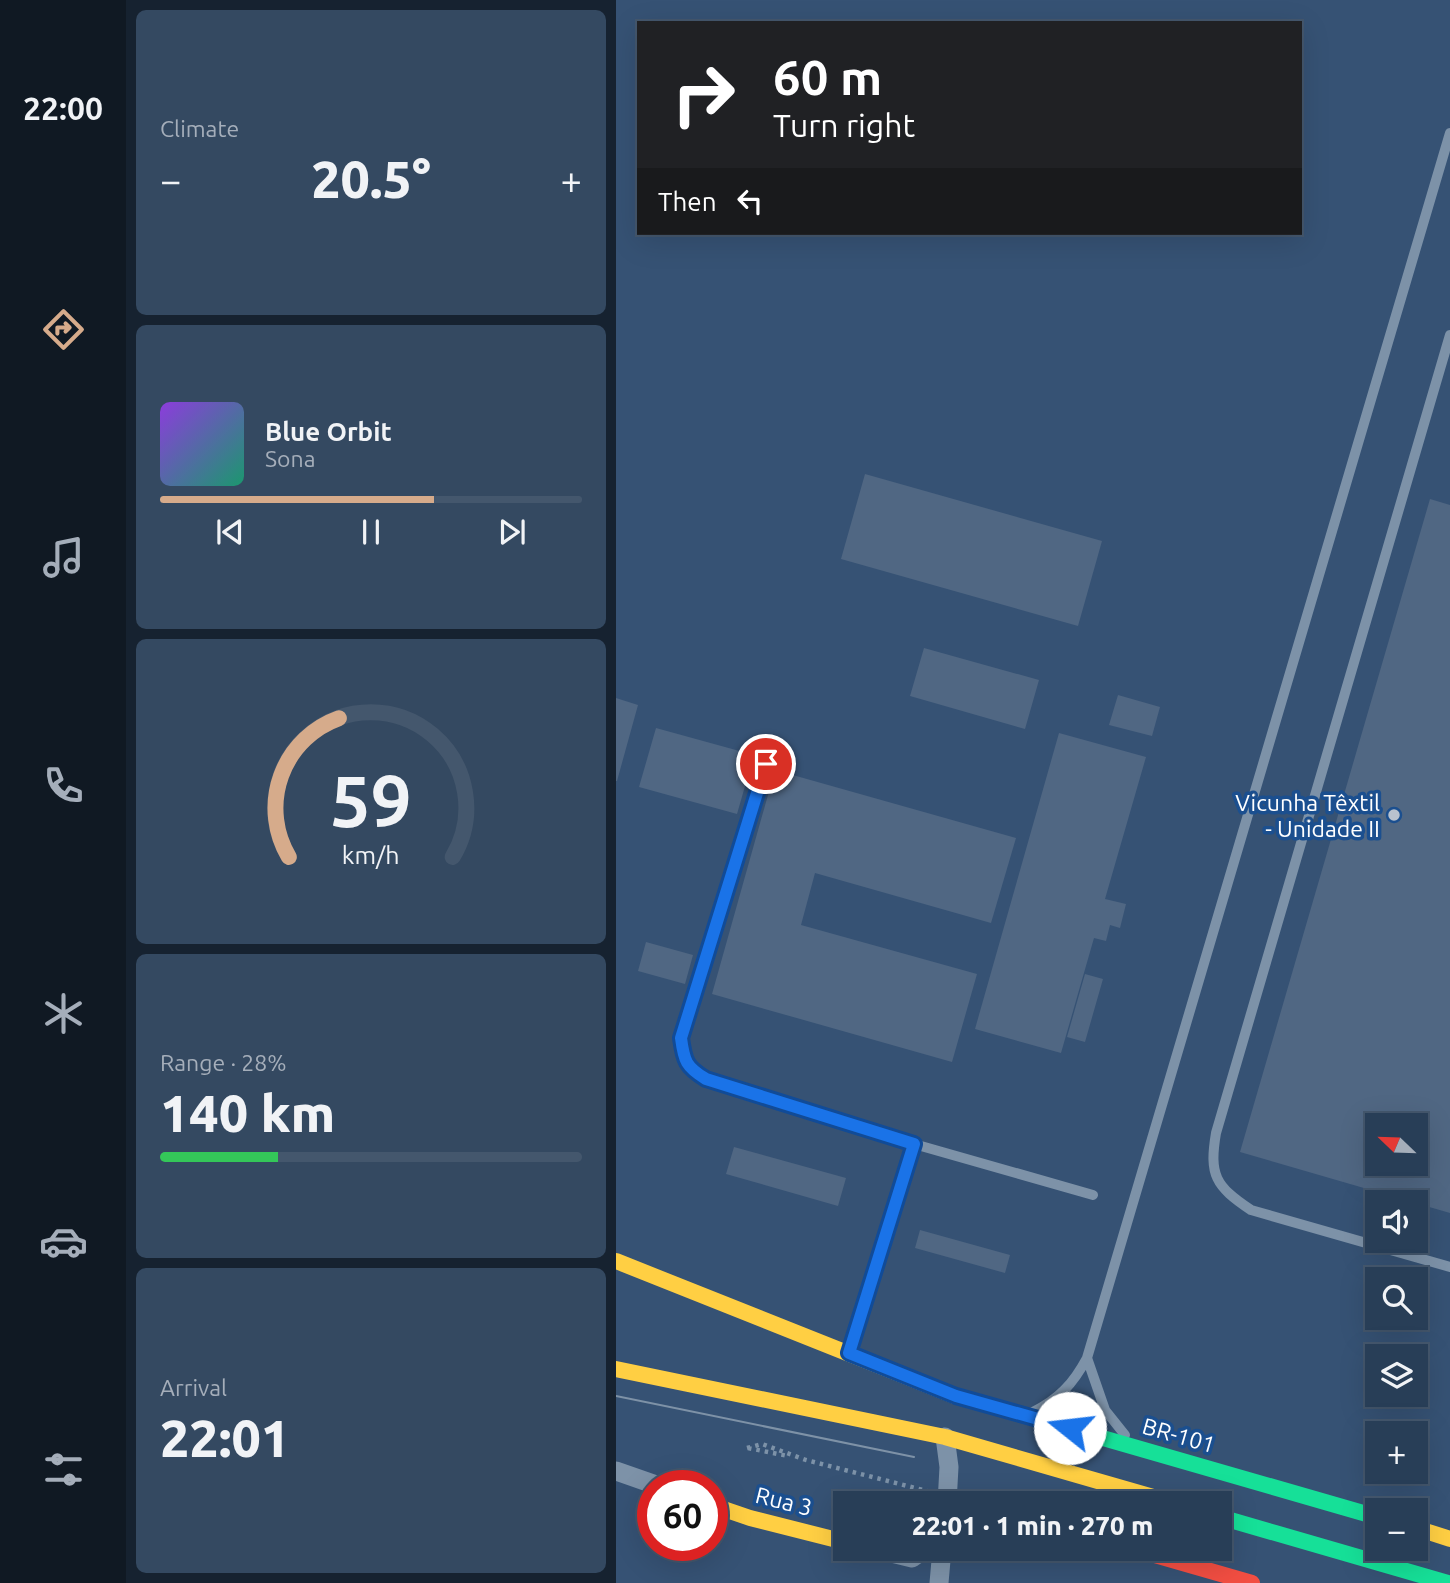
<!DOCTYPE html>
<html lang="en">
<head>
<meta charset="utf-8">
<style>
	body { margin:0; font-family:Ubuntu,sans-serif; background:#344961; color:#f1f3f6; height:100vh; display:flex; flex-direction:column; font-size:26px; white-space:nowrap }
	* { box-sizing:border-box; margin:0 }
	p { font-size:23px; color:#a5aeba }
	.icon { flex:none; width:38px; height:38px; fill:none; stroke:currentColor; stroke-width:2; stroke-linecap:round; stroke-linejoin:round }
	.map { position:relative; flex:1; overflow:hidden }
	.side { display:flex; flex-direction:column; gap:10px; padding:10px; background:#162230; width:490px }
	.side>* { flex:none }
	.guide { position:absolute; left:21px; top:21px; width:665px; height:214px; border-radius:0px; box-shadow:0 7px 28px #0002,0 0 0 2px #44576d; background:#202124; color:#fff; overflow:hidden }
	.needle { width:46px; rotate:293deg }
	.fabs { position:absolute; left:749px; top:1113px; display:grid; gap:14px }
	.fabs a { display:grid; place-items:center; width:63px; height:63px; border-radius:0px; background:#283e57; box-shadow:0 7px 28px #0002,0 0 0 2px #44576d; font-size:35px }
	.speed { position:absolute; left:21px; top:1470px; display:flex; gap:14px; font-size:35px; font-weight:700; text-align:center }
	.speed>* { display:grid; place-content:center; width:91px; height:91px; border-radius:50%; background:#283e57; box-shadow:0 7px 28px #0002,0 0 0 2px #44576d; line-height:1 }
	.speed .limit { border:10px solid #d22; background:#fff; color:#111 }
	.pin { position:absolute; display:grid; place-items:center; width:60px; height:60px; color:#fff; margin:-30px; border:4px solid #fff; border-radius:50%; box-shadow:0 2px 7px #0007 }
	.me { position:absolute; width:77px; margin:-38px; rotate:286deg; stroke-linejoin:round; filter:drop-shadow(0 0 5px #0008) }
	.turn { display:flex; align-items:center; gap:24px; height:147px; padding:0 21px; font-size:32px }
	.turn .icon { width:91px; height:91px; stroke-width:2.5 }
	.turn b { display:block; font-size:49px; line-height:60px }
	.then { display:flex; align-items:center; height:66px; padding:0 21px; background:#0003; gap:14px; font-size:26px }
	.big { font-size:52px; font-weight:800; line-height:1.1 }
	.side .widget { flex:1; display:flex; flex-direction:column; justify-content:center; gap:10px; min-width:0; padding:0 24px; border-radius:10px; background:#344961 }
	.side .dial { align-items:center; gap:0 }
	.dial svg { height:182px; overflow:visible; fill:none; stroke:#44576d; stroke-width:7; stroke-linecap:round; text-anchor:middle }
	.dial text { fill:#f1f3f6; stroke:none }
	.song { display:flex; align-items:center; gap:21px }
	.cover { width:84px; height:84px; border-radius:10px; background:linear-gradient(135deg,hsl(270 70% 55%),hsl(160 70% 35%)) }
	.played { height:7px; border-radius:4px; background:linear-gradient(90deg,#d6ab8b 65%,#44576d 65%) }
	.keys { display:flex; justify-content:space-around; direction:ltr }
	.heat { display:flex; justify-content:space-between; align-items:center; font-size:38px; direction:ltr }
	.charge { height:10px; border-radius:5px; background:linear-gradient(90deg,#34c759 28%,#44576d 0) }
	.trip { position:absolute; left:217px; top:1491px; width:399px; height:70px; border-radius:0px; background:#283e57; box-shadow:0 7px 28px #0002,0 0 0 2px #44576d; font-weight:800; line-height:70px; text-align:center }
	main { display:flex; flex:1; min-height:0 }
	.tabs { display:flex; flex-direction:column; width:126px; justify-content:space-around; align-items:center; background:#101923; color:#a5aeba }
	.tabs .icon { width:49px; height:49px }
	.tabs .current { color:#d6ab8b }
	.tabs b { font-size:32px; color:#f1f3f6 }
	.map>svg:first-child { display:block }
	.building { fill:#506783; fill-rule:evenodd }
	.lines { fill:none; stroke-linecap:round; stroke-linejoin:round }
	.path { stroke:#7d92a8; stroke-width:4.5; stroke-dasharray:3.5 5; stroke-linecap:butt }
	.lane { stroke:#7d92a8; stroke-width:10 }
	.street { stroke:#7d92a8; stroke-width:19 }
	.fast { stroke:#16e098; stroke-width:16 }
	.slow { stroke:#ffcf43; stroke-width:16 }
	.jam { stroke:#f24e42; stroke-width:16 }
	.tram { stroke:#7e92a7; stroke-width:2 }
	.route-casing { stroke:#114b97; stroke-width:18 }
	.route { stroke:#1a73e8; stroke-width:12 }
	.poi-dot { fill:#b9c2ce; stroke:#1b4f8f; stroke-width:2.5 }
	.labels { text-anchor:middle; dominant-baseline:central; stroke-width:7; stroke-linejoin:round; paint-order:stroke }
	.poi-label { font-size:23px; fill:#fff; stroke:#1b4f8f; text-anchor:end }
	.street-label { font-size:23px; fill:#fff; stroke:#1b4f8f }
</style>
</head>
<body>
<main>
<nav class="tabs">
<b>22:00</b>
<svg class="icon current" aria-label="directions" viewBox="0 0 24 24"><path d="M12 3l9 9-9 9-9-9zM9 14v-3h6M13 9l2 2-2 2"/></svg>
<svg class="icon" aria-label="music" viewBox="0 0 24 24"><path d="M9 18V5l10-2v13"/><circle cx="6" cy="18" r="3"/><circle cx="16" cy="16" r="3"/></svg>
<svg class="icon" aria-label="phone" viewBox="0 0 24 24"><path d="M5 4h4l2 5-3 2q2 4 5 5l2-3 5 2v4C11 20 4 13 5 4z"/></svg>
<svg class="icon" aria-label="climate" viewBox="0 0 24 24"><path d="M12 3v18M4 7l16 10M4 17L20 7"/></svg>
<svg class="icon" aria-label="car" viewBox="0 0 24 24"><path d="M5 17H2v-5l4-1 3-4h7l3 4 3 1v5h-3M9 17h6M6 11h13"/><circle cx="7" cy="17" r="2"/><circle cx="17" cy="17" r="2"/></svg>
<svg class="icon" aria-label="filters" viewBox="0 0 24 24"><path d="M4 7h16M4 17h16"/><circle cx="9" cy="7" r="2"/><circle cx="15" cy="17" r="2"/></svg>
</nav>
<section class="side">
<div class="widget"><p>Climate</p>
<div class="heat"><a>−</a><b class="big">20.5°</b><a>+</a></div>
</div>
<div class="widget">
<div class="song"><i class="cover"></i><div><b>Blue Orbit</b><p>Sona</p></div></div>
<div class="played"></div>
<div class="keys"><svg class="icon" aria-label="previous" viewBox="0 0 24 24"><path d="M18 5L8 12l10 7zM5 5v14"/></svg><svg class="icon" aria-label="pause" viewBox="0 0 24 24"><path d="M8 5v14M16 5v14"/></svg><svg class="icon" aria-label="next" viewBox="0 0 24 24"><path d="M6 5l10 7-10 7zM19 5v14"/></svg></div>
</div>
<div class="widget dial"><svg viewBox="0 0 100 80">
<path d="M14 69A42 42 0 1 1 86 69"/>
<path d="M14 69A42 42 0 0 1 36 8" stroke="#d6ab8b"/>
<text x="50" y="56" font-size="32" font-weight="700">59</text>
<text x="50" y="72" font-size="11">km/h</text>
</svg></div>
<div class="widget"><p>Range · 28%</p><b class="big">140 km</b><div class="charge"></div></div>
<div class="widget"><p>Arrival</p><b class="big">22:01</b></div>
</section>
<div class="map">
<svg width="834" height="1583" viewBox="0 0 834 1583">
	<rect width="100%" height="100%" fill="#365274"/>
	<!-- building -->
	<path class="building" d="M 249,474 L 486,541 L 462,626 L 225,559 Z
		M 814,499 L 834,505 L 834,1213 L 624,1152 ZM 761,1125 L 800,1125 L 800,1164 L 761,1164 Z
		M 308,648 L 423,680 L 409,729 L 294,696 Z
		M 502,695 L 544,707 L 536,736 L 493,725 Z
		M 0,698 L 22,705 L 1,781 L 0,781 Z
		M 40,728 L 138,755 L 121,814 L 23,787 Z
		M 443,733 L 530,757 L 489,899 L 510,904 L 504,928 L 494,925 L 490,941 L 478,938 L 445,1053 L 359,1029 Z
		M 159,770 L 400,838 L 375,923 L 199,873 L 185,925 L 361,974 L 336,1062 L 96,994 Z
		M 30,942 L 77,955 L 69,984 L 22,971 Z
		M 469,974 L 487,979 L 469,1042 L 451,1037 Z
		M 118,1147 L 230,1178 L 222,1206 L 110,1174 Z
		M 304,1230 L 394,1255 L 389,1273 L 299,1248 Z"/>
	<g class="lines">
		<!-- path -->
		<path class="path" d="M 131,1448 L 146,1444 L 190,1460 L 311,1491
			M 132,1448 L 172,1456"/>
		<!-- lane -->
		<path class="lane" d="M 834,335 L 600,1133 C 593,1175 599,1186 635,1210 L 834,1267
			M 150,764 L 65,1038 C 68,1060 70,1067 90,1079 L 298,1144 L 233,1352
			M 298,1144 L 477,1195
			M 471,1358 L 489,1410 L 509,1435
			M 417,1412 C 443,1399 457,1384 471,1358 L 834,133"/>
		<!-- street -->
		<path class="street" d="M 329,1437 L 333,1467 L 331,1503
			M 0,1471 L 43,1486
			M 259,1549 L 296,1558 L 309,1549
			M 323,1583 L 326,1549"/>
		<!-- fast -->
		<path class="fast" d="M 379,1407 L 761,1517
			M 604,1517 L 832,1583"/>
		<!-- slow -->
		<path class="slow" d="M 0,1261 L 339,1396 L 379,1407
			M 0,1369 L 329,1437 L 558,1503
			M 96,1505 L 134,1518 L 229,1542
			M 800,1528 L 834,1539"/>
		<!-- jam -->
		<path class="jam" d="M 518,1549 L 636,1583"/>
		<!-- tram -->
		<path class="tram" d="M 0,1396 L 298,1457"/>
	</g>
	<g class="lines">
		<!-- route casing -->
		<g class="route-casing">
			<path id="route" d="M 150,764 L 65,1038 C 68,1061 70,1067 90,1079 L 298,1144 L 233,1353 L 340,1396 L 454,1428"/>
		</g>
		<!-- route -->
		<use href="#route" class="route"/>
	</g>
	<!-- markers -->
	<circle class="poi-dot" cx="778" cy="815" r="7"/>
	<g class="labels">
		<!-- poi labels -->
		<g class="poi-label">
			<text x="764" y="802">Vicunha Têxtil<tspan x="764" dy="26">- Unidade II</tspan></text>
		</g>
		<!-- street labels -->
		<g class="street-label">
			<text transform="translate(563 1435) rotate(16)">BR-101</text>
			<text transform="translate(168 1501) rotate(14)">Rua 3</text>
		</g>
	</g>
</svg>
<div class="fabs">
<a><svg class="needle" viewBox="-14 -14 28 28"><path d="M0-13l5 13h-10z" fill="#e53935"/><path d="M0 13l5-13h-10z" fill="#a5aeba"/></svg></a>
<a><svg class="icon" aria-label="sound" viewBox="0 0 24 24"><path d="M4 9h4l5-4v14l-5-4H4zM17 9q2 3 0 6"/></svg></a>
<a><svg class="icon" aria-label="search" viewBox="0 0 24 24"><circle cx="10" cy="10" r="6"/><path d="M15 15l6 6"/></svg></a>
<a><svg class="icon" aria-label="layers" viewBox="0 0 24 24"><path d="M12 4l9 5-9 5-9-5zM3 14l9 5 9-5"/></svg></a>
<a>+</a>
<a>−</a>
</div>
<div class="speed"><div class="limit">60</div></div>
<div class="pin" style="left:150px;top:764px;background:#d93025"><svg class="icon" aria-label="arrive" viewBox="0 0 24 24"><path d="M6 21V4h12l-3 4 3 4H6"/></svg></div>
<svg class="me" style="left:454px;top:1428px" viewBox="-20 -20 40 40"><circle r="19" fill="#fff"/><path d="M0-13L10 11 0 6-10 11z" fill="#1a73e8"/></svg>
<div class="trip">22:01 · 1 min · 270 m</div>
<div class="guide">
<div class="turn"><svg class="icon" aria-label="right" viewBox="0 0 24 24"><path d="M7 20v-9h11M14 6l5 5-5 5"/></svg><div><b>60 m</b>Turn right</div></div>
<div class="then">Then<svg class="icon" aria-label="left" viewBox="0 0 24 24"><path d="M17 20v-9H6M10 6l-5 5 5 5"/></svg></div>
</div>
</div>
</main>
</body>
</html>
